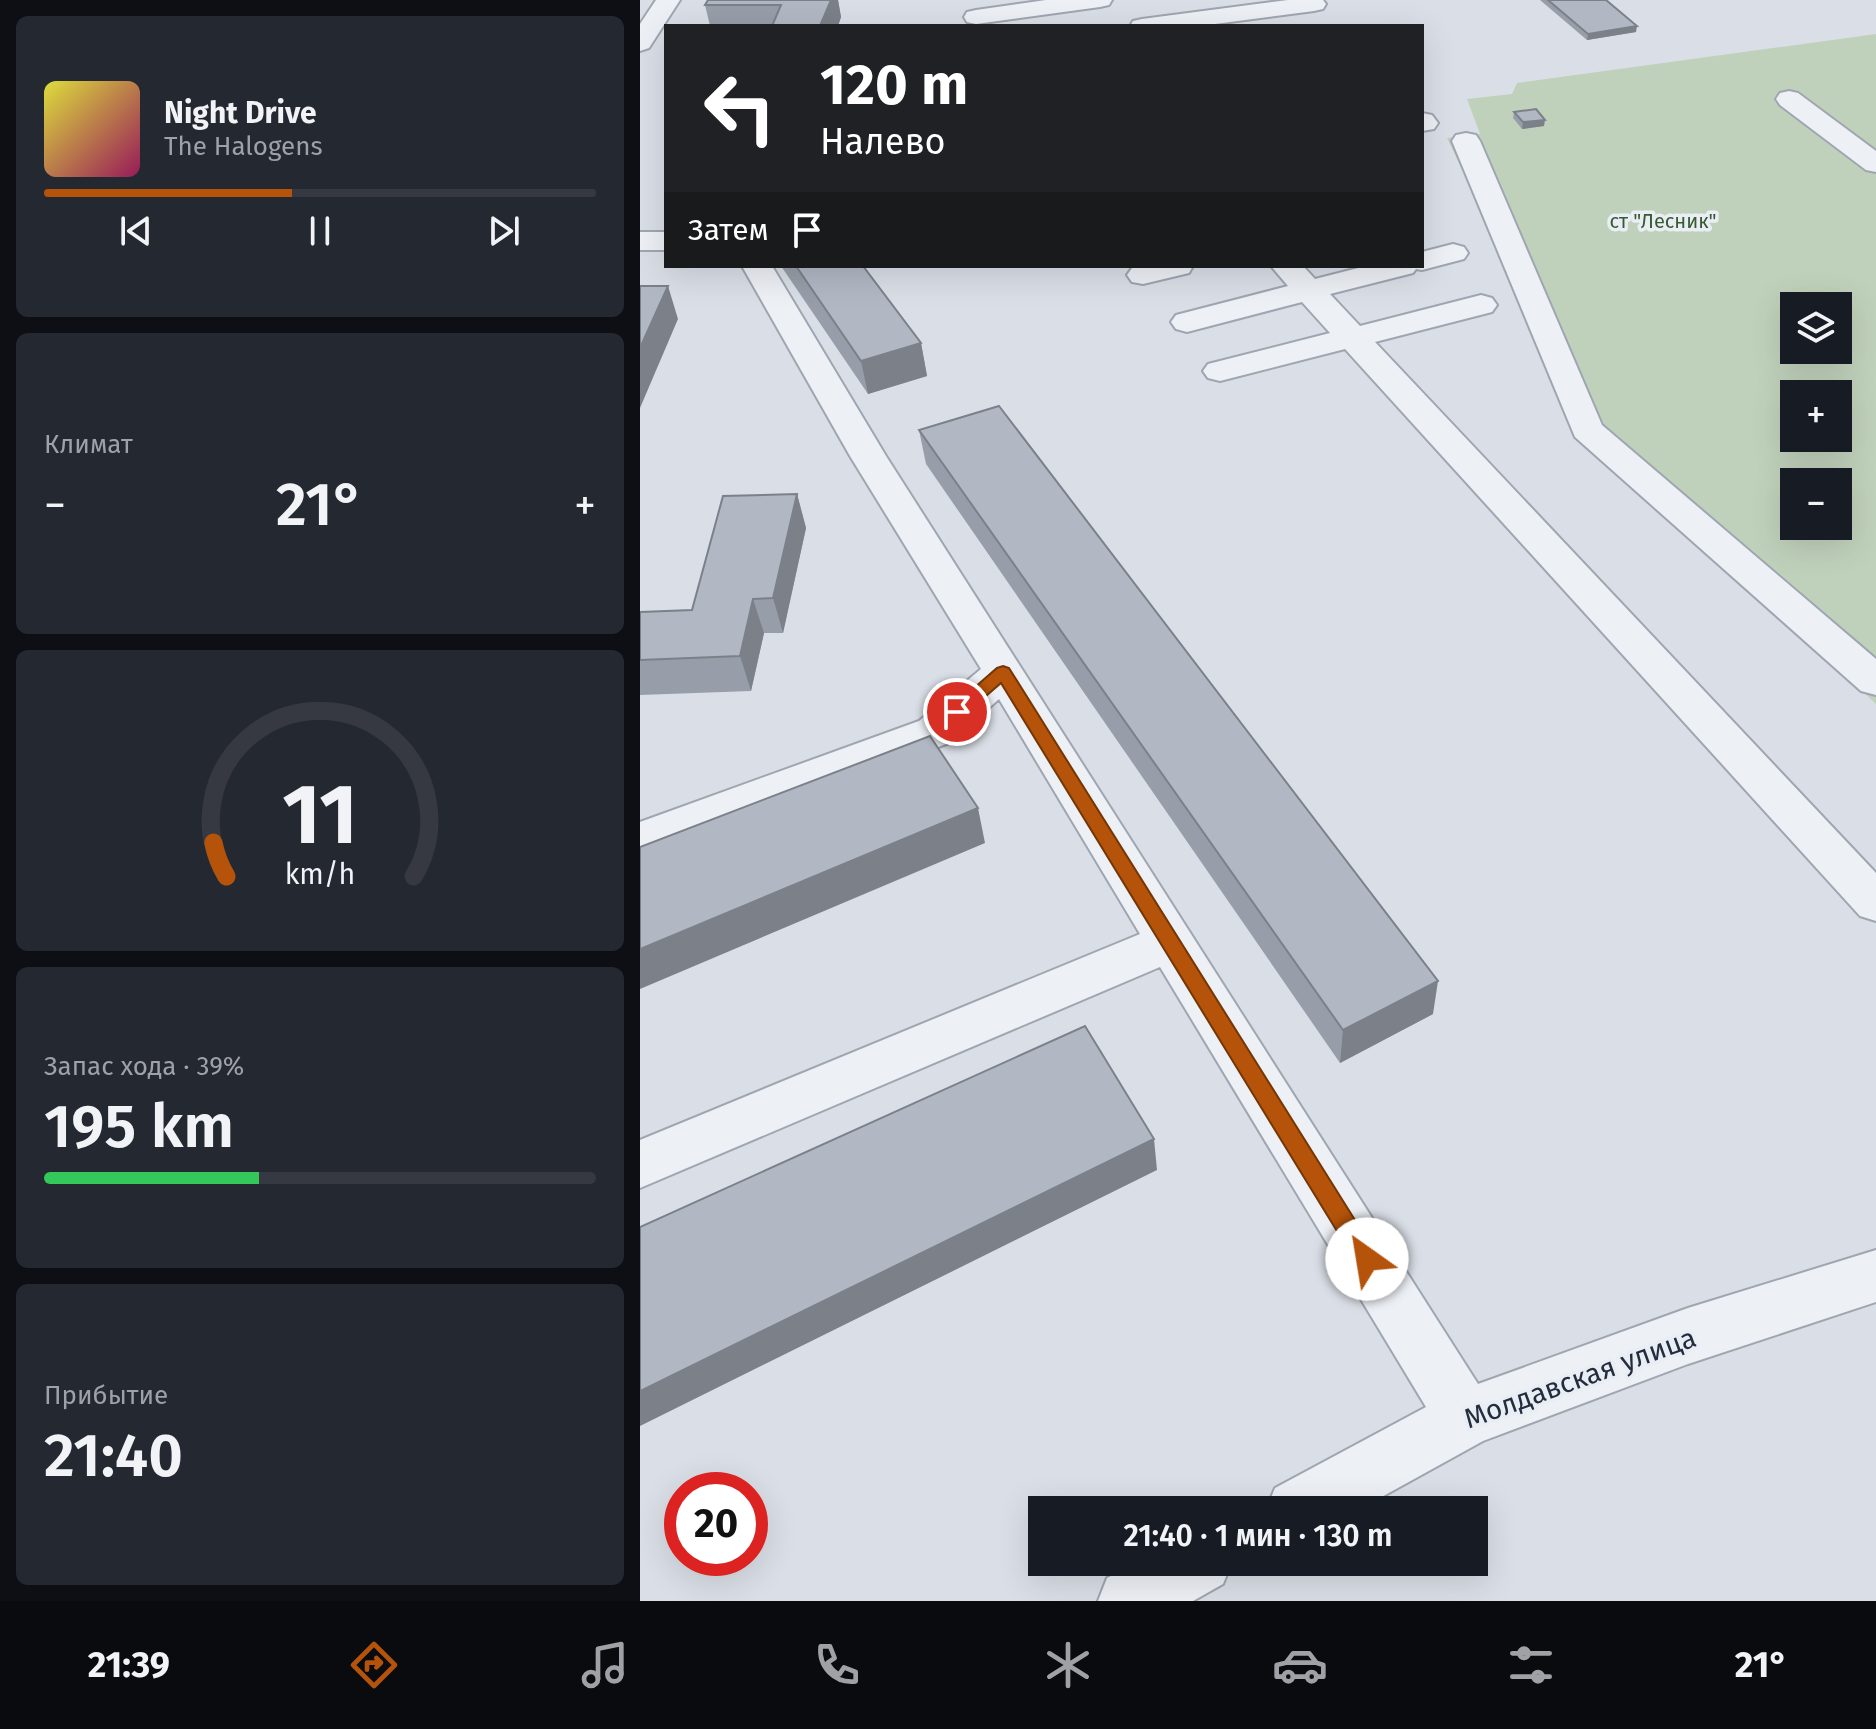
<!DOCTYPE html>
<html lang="ru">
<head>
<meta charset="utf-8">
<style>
	body { margin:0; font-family:"Fira Sans",sans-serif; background:#242831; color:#f1f3f6; height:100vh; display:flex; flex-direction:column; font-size:30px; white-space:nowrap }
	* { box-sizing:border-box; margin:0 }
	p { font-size:26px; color:#9ea1a6 }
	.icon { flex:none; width:44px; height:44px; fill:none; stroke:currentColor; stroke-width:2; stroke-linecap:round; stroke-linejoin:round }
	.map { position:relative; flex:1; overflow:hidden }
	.details { display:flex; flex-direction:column; gap:16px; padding:16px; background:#0d0f14; width:640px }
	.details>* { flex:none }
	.hud { position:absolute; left:24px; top:24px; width:760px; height:244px; border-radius:0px; box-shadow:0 8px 32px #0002; background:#202124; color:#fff; overflow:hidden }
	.tools { position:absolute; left:1140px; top:292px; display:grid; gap:16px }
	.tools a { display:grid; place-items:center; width:72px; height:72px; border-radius:0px; background:#171b24; box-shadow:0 8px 32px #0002; font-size:40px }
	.speed { position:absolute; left:24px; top:1472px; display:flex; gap:16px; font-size:40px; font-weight:700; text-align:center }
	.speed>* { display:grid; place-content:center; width:104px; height:104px; border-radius:50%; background:#171b24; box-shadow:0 8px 32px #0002; line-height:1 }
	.speed .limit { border:12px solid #d22; background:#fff; color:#111 }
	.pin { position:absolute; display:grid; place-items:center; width:68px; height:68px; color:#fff; margin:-34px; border:4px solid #fff; border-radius:50%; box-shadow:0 2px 8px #0007 }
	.me { position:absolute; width:88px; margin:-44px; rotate:328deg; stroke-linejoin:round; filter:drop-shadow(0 0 6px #0008) }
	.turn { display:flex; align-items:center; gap:28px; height:168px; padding:0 24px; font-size:36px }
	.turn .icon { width:104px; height:104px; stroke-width:2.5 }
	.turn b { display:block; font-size:56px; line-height:68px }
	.then { display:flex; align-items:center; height:76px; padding:0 24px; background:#0003; gap:16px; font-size:30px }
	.big { font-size:60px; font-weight:600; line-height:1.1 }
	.details .widget { flex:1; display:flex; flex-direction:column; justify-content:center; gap:12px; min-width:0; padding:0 28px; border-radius:12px; background:#242831 }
	.details .dial { align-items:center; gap:0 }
	.dial svg { height:208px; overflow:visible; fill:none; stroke:#363941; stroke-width:7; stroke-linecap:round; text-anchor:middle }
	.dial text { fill:#f1f3f6; stroke:none }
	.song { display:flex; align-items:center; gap:24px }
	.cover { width:96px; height:96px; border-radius:12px; background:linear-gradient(135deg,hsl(60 70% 55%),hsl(330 70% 35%)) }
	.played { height:8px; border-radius:4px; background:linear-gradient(90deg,#b45309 45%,#363941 45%) }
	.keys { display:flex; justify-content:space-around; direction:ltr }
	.heat { display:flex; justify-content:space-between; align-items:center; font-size:44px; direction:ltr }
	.charge { height:12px; border-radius:6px; background:linear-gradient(90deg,#34c759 39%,#363941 0) }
	.trip { position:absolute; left:388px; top:1496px; width:460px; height:80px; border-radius:0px; background:#171b24; box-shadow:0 8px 32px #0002; font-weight:600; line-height:80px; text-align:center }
	.tabs { display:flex; height:128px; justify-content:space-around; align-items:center; background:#090b0e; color:#9ea1a6 }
	.tabs .icon { width:56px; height:56px }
	.tabs .on { color:#b45309 }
	.tabs b { font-size:36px; color:#f1f3f6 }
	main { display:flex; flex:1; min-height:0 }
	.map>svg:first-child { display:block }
	.green { fill:#c0d1bb; fill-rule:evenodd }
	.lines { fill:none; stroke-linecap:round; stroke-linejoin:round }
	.minor-casing { stroke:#9fa6b1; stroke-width:4 }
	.minor { fill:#edf0f5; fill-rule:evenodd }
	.wall { fill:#989ea9 }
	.shaded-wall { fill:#7c8189 }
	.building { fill:#b1b8c4; stroke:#7c8189; stroke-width:2 }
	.route { fill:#b45309; stroke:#753606; stroke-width:2 }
	.labels { text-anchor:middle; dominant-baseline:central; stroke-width:7; stroke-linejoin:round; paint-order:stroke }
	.far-park-label { font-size:20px; fill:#375a30; stroke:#e9eef4 }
	.near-street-label { font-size:28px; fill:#232d3d; stroke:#e9eef4 }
</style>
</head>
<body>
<main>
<section class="details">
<div class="widget">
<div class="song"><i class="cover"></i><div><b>Night Drive</b><p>The Halogens</p></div></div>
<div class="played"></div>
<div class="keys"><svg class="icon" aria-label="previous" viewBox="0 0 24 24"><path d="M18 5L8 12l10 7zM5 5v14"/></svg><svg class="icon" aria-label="pause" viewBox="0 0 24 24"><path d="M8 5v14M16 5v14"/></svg><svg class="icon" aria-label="next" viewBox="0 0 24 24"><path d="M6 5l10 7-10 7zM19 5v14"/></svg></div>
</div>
<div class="widget"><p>Климат</p>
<div class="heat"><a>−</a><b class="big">21°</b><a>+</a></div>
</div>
<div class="widget dial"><svg viewBox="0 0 100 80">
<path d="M14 69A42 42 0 1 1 86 69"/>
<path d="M14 69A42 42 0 0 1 9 56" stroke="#b45309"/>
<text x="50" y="56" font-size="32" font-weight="700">11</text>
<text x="50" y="72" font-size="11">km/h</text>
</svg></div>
<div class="widget"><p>Запас хода · 39%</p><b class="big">195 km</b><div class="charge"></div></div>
<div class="widget"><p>Прибытие</p><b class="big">21:40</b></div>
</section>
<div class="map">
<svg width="1236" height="1601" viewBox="0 0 1236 1601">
	<rect width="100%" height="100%" fill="#dadfe7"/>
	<!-- green -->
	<path class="green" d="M 1236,34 L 1236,704 L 947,430 L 807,138 L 840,134 L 827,99 L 872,94 L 877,83 ZM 1154,306 L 1198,306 L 1198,350 L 1154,350 ZM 1154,394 L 1198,394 L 1198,438 L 1154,438 ZM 1154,482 L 1198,482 L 1198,526 L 1154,526 Z"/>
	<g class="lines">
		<!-- minor casing -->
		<g class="minor-casing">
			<path id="minor" d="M 16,0 L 40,0 L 9,48 L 0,51 L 0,24 Z
				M 406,0 L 472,0 L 469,5 L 460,7 L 336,24 L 327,22 L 324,17 L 327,12 L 336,10 Z
				M 648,0 L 683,0 L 686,4 L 683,9 L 674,11 L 560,26 L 490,26 L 493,21 L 502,19 Z
				M 1149,91 L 1158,93 L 1236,151 L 1236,172 L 1226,170 L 1140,105 L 1136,99 L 1140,93 Z
				M 782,113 L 792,115 L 798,123 L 794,129 L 782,131 Z
				M 826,133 L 836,135 L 840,141 L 962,425 L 1236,659 L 1236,695 L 1221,691 L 935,437 L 812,141 L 816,135 Z
				M 0,232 L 26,232 L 26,250 L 0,250 Z
				M 813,244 L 824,247 L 828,253 L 824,259 L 782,270 L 776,269 L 773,273 L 690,294 L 720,326 L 841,295 L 852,298 L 857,305 L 852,312 L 735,342 L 1236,873 L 1236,921 L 1220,916 L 705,349 L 580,381 L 568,378 L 563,371 L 568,364 L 690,333 L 662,302 L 547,332 L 536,329 L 531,322 L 536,315 L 648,286 L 631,266 L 663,266 L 675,279 L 726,266 L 782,266 L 782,252 Z
				M 102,266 L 132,266 L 246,456 L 838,1384 L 1048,1308 L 1236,1250 L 1236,1302 L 1048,1364 L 843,1441 L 718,1510 L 626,1510 L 635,1488 L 786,1407 L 520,967 L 0,1188 L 0,1140 L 500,934 L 359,699 L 309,743 L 0,857 L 0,822 L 279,721 L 341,669 L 210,456 Z
				M 501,266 L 553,266 L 549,273 L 503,284 L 492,282 L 487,275 L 492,268 Z
				M 498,1562 L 592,1562 L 583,1584 L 553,1601 L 458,1601 L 467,1578 Z"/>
		</g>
		<!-- minor -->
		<use href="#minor" class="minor"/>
	</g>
	<!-- wall -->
	<path class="wall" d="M 198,0 L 201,17 L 198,26 L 70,26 L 65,5 Z
		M 900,0 L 966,0 L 996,32 L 947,40 Z
		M 874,112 L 904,126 L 882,129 L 873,118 Z
		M 141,266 L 223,266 L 281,343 L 287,376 L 228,394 Z
		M 279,430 L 793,1014 L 700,1063 L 286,464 Z
		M 157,494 L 166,528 L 143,633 L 124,633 L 111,691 L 0,695 L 0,612 L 52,610 Z"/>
	<!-- shaded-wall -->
	<path class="shaded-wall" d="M 191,0 L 198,0 L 201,17 L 198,26 L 180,26 Z
		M 997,26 L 996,32 L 947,40 L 948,34 Z
		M 905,120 L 904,126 L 882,129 L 883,122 Z
		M 28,286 L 38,319 L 0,408 L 0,348 Z
		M 281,343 L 287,376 L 228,394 L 221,361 Z
		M 157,494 L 166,528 L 143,633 L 133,598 Z
		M 113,599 L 124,633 L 111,691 L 100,656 Z
		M 338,808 L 345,843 L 0,989 L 0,949 Z
		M 798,981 L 793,1014 L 700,1063 L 703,1030 Z
		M 514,1139 L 517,1170 L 0,1426 L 0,1391 Z"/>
	<!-- building -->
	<path class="building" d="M 68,0 L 191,0 L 180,26 L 132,26 L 141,5 L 65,5 Z
		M 908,0 L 966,0 L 997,26 L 948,34 Z
		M 896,109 L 905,120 L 883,122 L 874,112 Z
		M 156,266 L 223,266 L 281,343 L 221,361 Z
		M 0,286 L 28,286 L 0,348 Z
		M 359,406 L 798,981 L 703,1030 L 279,430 Z
		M 157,494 L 133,598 L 113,599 L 100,656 L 0,660 L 0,612 L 52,610 L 83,496 Z
		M 290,736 L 338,808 L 0,949 L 0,847 Z
		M 445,1026 L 514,1139 L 0,1391 L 0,1227 Z"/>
	<!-- route -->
	<path class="route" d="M 363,666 L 369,668 L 735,1252 L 739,1259 L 735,1267 L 727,1270 L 719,1267 L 361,683 L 323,716 L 311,716 L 309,712 L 311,708 L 357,668 Z"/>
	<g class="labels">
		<!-- far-park labels -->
		<g class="far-park-label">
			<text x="1023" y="221">ст "Лесник"</text>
		</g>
		<!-- near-street labels -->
		<g class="near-street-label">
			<text transform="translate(940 1378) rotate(-20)">Молдавская улица</text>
		</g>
	</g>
</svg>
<div class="tools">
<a><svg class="icon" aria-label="layers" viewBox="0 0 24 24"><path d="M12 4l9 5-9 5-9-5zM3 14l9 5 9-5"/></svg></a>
<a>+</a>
<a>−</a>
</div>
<div class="speed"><div class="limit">20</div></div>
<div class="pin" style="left:317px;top:712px;background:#d93025"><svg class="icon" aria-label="arrive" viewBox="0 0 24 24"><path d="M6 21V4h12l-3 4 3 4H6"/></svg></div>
<svg class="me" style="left:727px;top:1259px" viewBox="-20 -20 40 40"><circle r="19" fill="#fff"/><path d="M0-13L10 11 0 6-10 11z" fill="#b45309"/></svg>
<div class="trip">21:40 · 1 мин · 130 m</div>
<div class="hud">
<div class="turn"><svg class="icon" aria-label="left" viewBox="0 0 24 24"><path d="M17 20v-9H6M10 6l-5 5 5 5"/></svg><div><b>120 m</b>Налево</div></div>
<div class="then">Затем<svg class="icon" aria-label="arrive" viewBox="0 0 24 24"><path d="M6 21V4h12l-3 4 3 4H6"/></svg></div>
</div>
</div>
</main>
<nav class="tabs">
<b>21:39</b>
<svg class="icon on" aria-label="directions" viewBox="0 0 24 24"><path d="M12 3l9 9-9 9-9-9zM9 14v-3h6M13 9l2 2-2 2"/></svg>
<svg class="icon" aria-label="music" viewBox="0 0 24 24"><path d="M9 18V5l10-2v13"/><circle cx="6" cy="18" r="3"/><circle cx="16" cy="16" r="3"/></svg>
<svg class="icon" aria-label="phone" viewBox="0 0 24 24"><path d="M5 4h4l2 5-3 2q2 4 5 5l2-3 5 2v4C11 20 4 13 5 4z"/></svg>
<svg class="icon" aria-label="climate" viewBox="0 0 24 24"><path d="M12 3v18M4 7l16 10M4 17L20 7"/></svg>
<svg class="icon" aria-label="car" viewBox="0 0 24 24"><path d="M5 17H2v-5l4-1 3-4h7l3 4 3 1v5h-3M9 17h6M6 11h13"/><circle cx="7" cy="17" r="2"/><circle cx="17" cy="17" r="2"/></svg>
<svg class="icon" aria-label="filters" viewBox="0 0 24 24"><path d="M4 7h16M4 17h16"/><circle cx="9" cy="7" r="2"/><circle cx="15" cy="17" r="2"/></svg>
<b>21°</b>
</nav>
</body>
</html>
